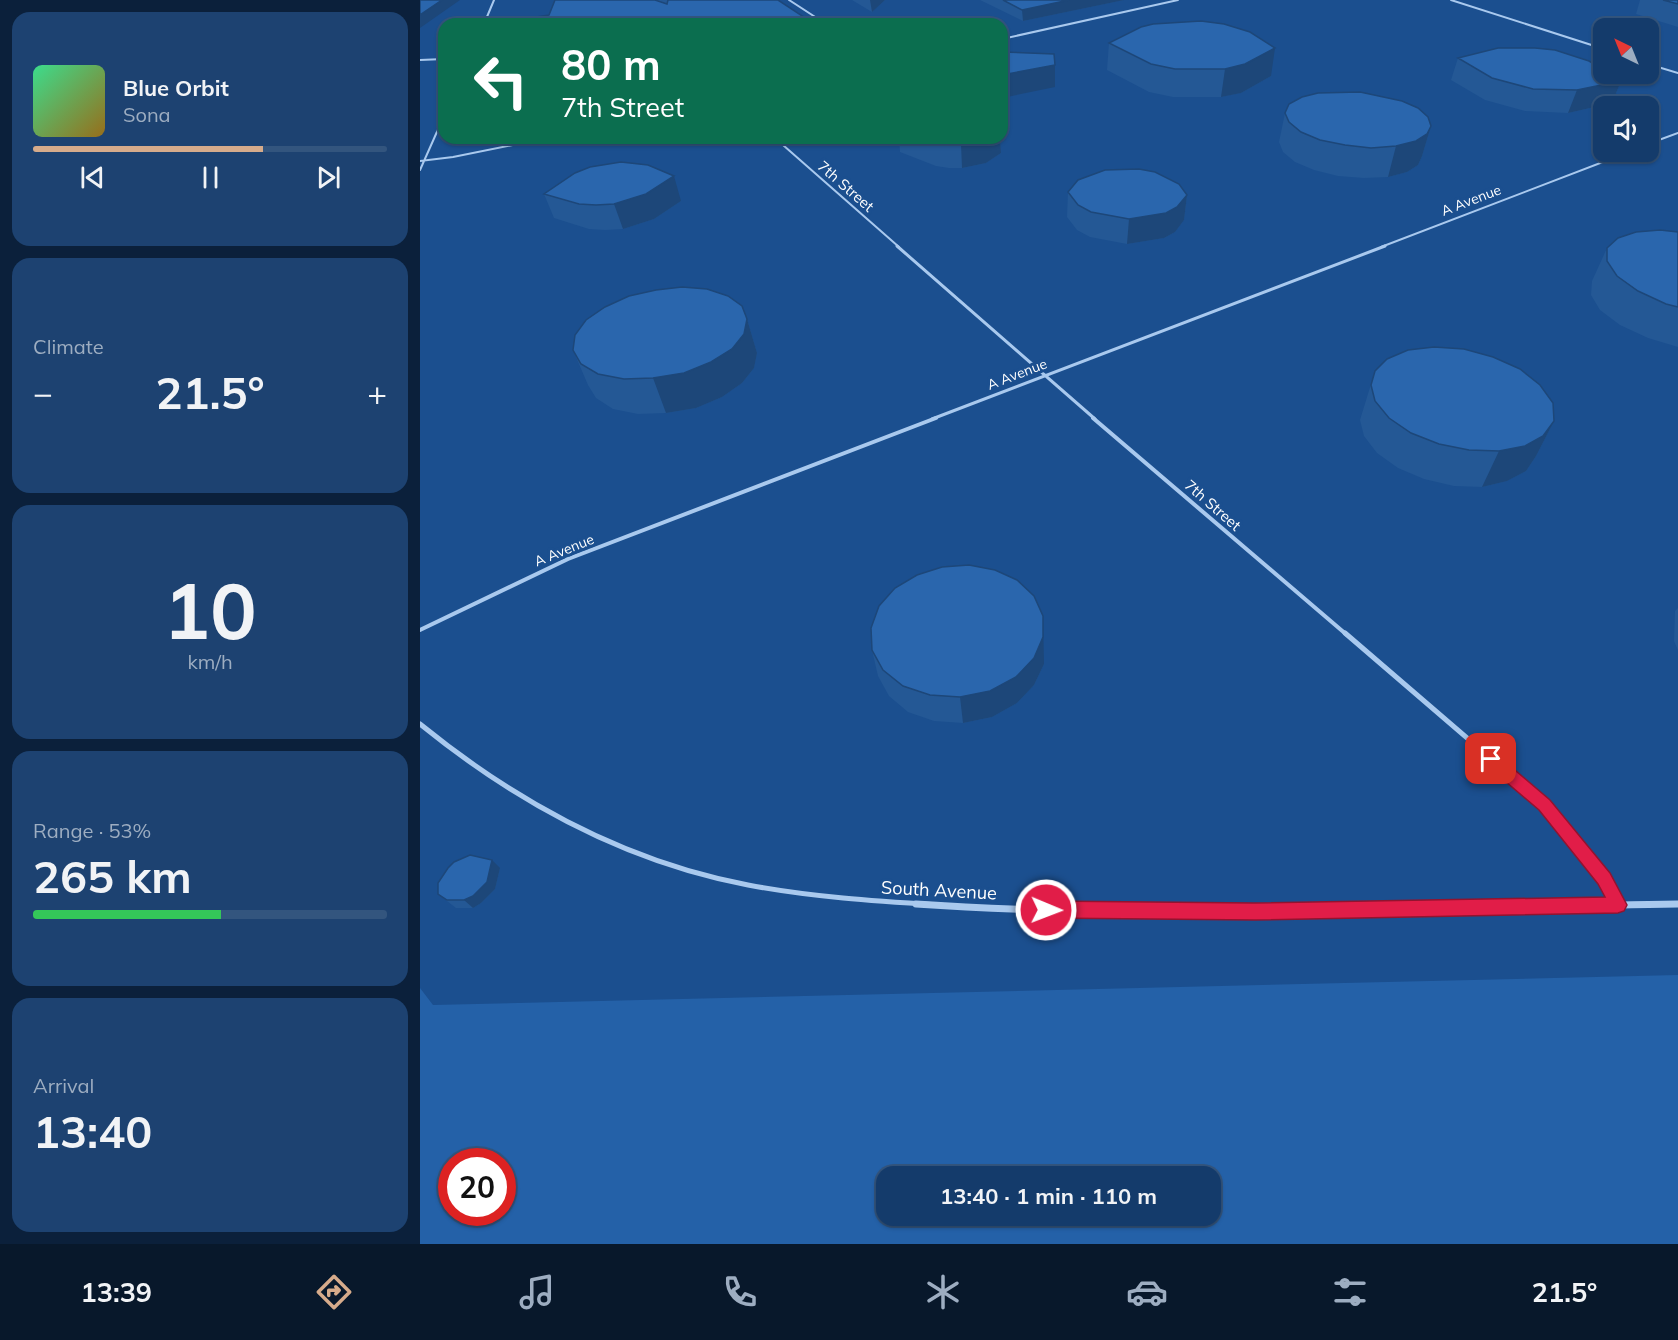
<!DOCTYPE html>
<html lang="en">
<head>
<meta charset="utf-8">
<style>
	body { margin:0; font-family:Mulish,sans-serif; background:#1d4271; color:#f1f3f6; height:100vh; display:flex; flex-direction:column; font-size:22px; white-space:nowrap }
	* { box-sizing:border-box; margin:0 }
	p { font-size:20px; color:#9dadc1 }
	.icon { flex:none; width:33px; height:33px; fill:none; stroke:currentColor; stroke-width:2; stroke-linecap:round; stroke-linejoin:round }
	.map { position:relative; flex:1; overflow:hidden }
	.drawer { display:flex; flex-direction:column; gap:12px; padding:12px; background:#0b203b; width:420px }
	.drawer>* { flex:none }
	.guide { position:absolute; left:18px; top:18px; width:570px; height:126px; border-radius:18px; box-shadow:0 2px 4px #0004,0 0 0 2px #33557e; background:#0b6e4f; color:#fff; overflow:hidden }
	.needle { width:39px; rotate:317deg }
	.fabs { position:absolute; left:1173px; top:18px; display:grid; gap:12px }
	.fabs a { display:grid; place-items:center; width:66px; height:66px; border-radius:12px; background:#143b6b; box-shadow:0 2px 4px #0004,0 0 0 2px #33557e; font-size:30px }
	.speed { position:absolute; left:18px; top:1148px; display:flex; gap:12px; font-size:30px; font-weight:700; text-align:center }
	.speed>* { display:grid; place-content:center; width:78px; height:78px; border-radius:50%; background:#143b6b; box-shadow:0 2px 4px #0004,0 0 0 2px #33557e; line-height:1 }
	.speed .limit { border:9px solid #d22; background:#fff; color:#111 }
	.pin { position:absolute; display:grid; place-items:center; width:51px; height:51px; color:#fff; margin:-26px; border-radius:12px; box-shadow:0 3px 9px #0006 }
	.me { position:absolute; width:66px; margin:-33px; rotate:91deg; stroke-linejoin:round; filter:drop-shadow(0 0 4px #0008) }
	.turn { display:flex; align-items:center; gap:21px; height:126px; padding:0 24px; font-size:27px }
	.turn .icon { width:78px; height:78px; stroke-width:2.5 }
	.turn b { display:block; font-size:42px; line-height:51px }
	.big { font-size:45px; font-weight:700; line-height:1.1 }
	.drawer .card { flex:1; display:flex; flex-direction:column; justify-content:center; gap:9px; min-width:0; padding:0 21px; border-radius:18px; background:#1d4271 }
	.drawer .dial { align-items:center; gap:0 }
	.dial b { font-size:78px; line-height:1 }
	.song { display:flex; align-items:center; gap:18px }
	.cover { width:72px; height:72px; border-radius:9px; background:linear-gradient(135deg,hsl(150 70% 55%),hsl(40 70% 35%)) }
	.played { height:6px; border-radius:3px; background:linear-gradient(90deg,#d6ab8b 65%,#33557e 65%) }
	.keys { display:flex; justify-content:space-around; direction:ltr }
	.heat { display:flex; justify-content:space-between; align-items:center; font-size:33px; direction:ltr }
	.charge { height:9px; border-radius:4px; background:linear-gradient(90deg,#34c759 53%,#33557e 0) }
	.trip { position:absolute; left:456px; top:1166px; width:345px; height:60px; border-radius:18px; background:#143b6b; box-shadow:0 2px 4px #0004,0 0 0 2px #33557e; font-weight:700; line-height:60px; text-align:center }
	.tab-bar { display:flex; height:96px; justify-content:space-around; align-items:center; background:#08182b; color:#9dadc1 }
	.tab-bar .icon { width:42px; height:42px }
	.tab-bar .on { color:#d6ab8b }
	.tab-bar b { font-size:27px; color:#f1f3f6 }
	main { display:flex; flex:1; min-height:0 }
	.map>svg:first-child { display:block }
	.green { fill:#2461a8; fill-rule:evenodd }
	.lines { fill:none; stroke-linecap:round; stroke-linejoin:round }
	.lane-far4 { stroke:#a9c9ee; stroke-width:2 }
	.lane-far3 { stroke:#a9c9ee; stroke-width:3 }
	.lane-far2 { stroke:#a9c9ee; stroke-width:4 }
	.lane-far1 { stroke:#a9c9ee; stroke-width:5 }
	.lane { stroke:#a9c9ee; stroke-width:7 }
	.wall { fill:#245895 }
	.shaded-wall { fill:#1d4779 }
	.building { fill:#2a66ad; stroke:#1d4779; stroke-width:1.5 }
	.route { fill:#e11d48; stroke:#92132f; stroke-width:1.5 }
	.labels { text-anchor:middle; dominant-baseline:central; stroke-width:6; stroke-linejoin:round; paint-order:stroke }
	.far-street-label { font-size:14px; fill:#fff; stroke:#1b4f8f }
	.street-label { font-size:15px; fill:#fff; stroke:#1b4f8f }
	.near-street-label { font-size:18px; fill:#fff; stroke:#1b4f8f }
</style>
</head>
<body>
<main>
<section class="drawer">
<div class="card">
<div class="song"><i class="cover"></i><div><b>Blue Orbit</b><p>Sona</p></div></div>
<div class="played"></div>
<div class="keys"><svg class="icon" aria-label="previous" viewBox="0 0 24 24"><path d="M18 5L8 12l10 7zM5 5v14"/></svg><svg class="icon" aria-label="pause" viewBox="0 0 24 24"><path d="M8 5v14M16 5v14"/></svg><svg class="icon" aria-label="next" viewBox="0 0 24 24"><path d="M6 5l10 7-10 7zM19 5v14"/></svg></div>
</div>
<div class="card"><p>Climate</p>
<div class="heat"><a>−</a><b class="big">21.5°</b><a>+</a></div>
</div>
<div class="card dial"><b>10</b><p>km/h</p></div>
<div class="card"><p>Range · 53%</p><b class="big">265 km</b><div class="charge"></div></div>
<div class="card"><p>Arrival</p><b class="big">13:40</b></div>
</section>
<div class="map">
<svg width="1258" height="1244" viewBox="0 0 1258 1244">
	<rect width="100%" height="100%" fill="#1b4f8f"/>
	<!-- green -->
	<path class="green" d="M 1258,975 L 1258,1244 L 0,1244 L 0,988 L 13,1005 ZM 32,1161 L 82,1161 L 82,1212 L 32,1212 ZM 466,1176 L 790,1176 L 790,1215 L 466,1215 Z"/>
	<g class="lines">
		<!-- lane-far4 -->
		<path class="lane-far4" d="M 369,0 L 406,24
			M 1031,0 L 1184,49
			M 64,24 L 74,0
			M 582,39 L 758,0
			M 0,60 L 24,59
			M 1228,64 L 1258,73
			M 355,138 L 479,247
			M 1228,144 L 1258,133
			M 0,161 L 33,157 L 127,138
			M 0,170 L 24,116
			M 961,247 L 1209,152"/>
		<!-- lane-far3 -->
		<path class="lane-far3" d="M 477,246 L 675,419
			M 512,419 L 965,246"/>
		<!-- lane-far2 -->
		<path class="lane-far2" d="M 673,418 L 927,635
			M 0,630 L 148,559 L 516,418"/>
		<!-- lane-far1 -->
		<path class="lane-far1" d="M 925,633 L 1125,805 L 1184,879 L 1198,905
			M 0,724 C 96,802 206,862 328,885 C 391,897 455,901 519,905
			M 1162,905 L 1258,904"/>
		<!-- lane -->
		<path class="lane" d="M 496,904 C 749,921 1004,908 1258,904"/>
	</g>
	<!-- wall -->
	<path class="wall" d="M 135,0 L 358,0 L 390,24 L 100,24 L 98,20 L 129,15 Z
		M 432,0 L 465,0 L 452,12 Z
		M 560,0 L 704,0 L 603,21 Z
		M 1220,0 L 1258,0 L 1258,27 L 1216,14 Z
		M 689,43 L 851,76 L 821,93 L 801,97 L 753,97 L 729,92 L 687,70 Z
		M 1038,58 L 1201,81 L 1192,103 L 1148,113 L 1105,111 L 1065,100 L 1031,80 Z
		M 865,113 L 1011,126 L 1002,156 L 998,165 L 987,172 L 968,177 L 944,178 L 918,176 L 894,170 L 875,162 L 863,152 L 859,142 Z
		M 479,138 L 580,138 L 581,153 L 566,163 L 542,168 L 529,168 L 516,166 L 480,152 Z
		M 648,192 L 767,195 L 764,220 L 755,232 L 744,238 L 707,244 L 670,237 L 657,230 L 647,217 Z
		M 124,194 L 261,201 L 234,219 L 203,229 L 185,230 L 169,229 L 134,218 Z
		M 1258,232 L 1258,347 L 1228,338 L 1200,325 L 1180,310 L 1171,295 L 1172,281 L 1187,248 Z
		M 327,319 L 337,353 L 334,368 L 322,383 L 302,397 L 276,408 L 246,413 L 218,414 L 193,409 L 176,398 L 168,385 L 153,350 Z
		M 955,371 L 1134,421 L 1116,456 L 1106,471 L 1087,481 L 1062,487 L 1034,486 L 1004,479 L 978,468 L 957,453 L 944,436 L 940,420 Z
		M 1258,608 L 1258,650 L 1254,641 L 1255,611 Z
		M 452,650 L 624,664 L 614,685 L 597,703 L 572,717 L 543,723 L 514,721 L 488,712 L 469,696 L 458,676 Z
		M 80,868 L 75,889 L 61,903 L 53,908 L 36,908 L 18,894 Z"/>
	<!-- shaded-wall -->
	<path class="shaded-wall" d="M 22,0 L 40,0 L 0,28 L 0,15 Z
		M 450,0 L 465,0 L 452,12 Z
		M 649,0 L 704,0 L 603,21 L 602,10 Z
		M 390,21 L 390,24 L 375,24 Z
		M 855,48 L 851,76 L 821,93 L 801,97 L 805,69 Z
		M 635,65 L 635,87 L 582,98 L 582,75 Z
		M 1201,81 L 1192,103 L 1148,113 L 1157,90 Z
		M 1011,126 L 1002,156 L 998,165 L 987,172 L 968,177 L 976,146 Z
		M 566,138 L 580,138 L 581,153 L 566,163 L 542,168 L 541,144 Z
		M 254,176 L 261,201 L 234,219 L 203,229 L 194,204 Z
		M 767,195 L 764,220 L 755,232 L 744,238 L 707,244 L 709,219 Z
		M 327,319 L 337,353 L 334,368 L 322,383 L 302,397 L 276,408 L 246,413 L 233,378 Z
		M 1134,421 L 1116,456 L 1106,471 L 1087,481 L 1062,487 L 1079,451 Z
		M 623,616 L 624,664 L 614,685 L 597,703 L 572,717 L 543,723 L 540,697 Z
		M 72,860 L 80,868 L 75,889 L 61,903 L 53,908 L 44,900 Z"/>
	<!-- building -->
	<path class="building" d="M 0,0 L 22,0 L 0,15 Z
		M 135,0 L 235,0 L 247,4 L 248,0 L 358,0 L 390,21 L 375,24 L 102,24 L 98,20 L 129,15 Z
		M 583,0 L 649,0 L 602,10 Z
		M 1243,0 L 1258,0 L 1258,4 Z
		M 781,21 L 804,24 L 830,32 L 855,48 L 825,64 L 805,69 L 755,69 L 731,64 L 689,43 L 721,27 L 733,24 Z
		M 1078,48 L 1115,48 L 1135,50 L 1169,61 L 1184,70 L 1184,74 L 1189,74 L 1201,81 L 1157,90 L 1113,89 L 1072,78 L 1038,58 Z
		M 582,52 L 634,54 L 635,65 L 582,75 Z
		M 940,92 L 982,101 L 998,108 L 1008,117 L 1011,126 L 1007,134 L 996,141 L 976,146 L 951,148 L 925,145 L 900,140 L 881,132 L 869,122 L 865,113 L 869,104 L 882,97 L 898,93 Z
		M 502,138 L 566,138 L 541,144 L 527,144 L 514,143 Z
		M 201,162 L 228,165 L 254,176 L 226,194 L 194,204 L 176,205 L 159,204 L 124,194 L 155,173 L 170,167 Z
		M 719,169 L 735,172 L 759,184 L 767,195 L 757,207 L 746,213 L 709,219 L 671,212 L 658,205 L 648,192 L 658,180 L 685,170 Z
		M 1240,230 L 1258,232 L 1258,307 L 1246,304 L 1218,291 L 1197,276 L 1187,261 L 1187,248 L 1198,238 L 1216,232 Z
		M 262,287 L 287,289 L 308,296 L 322,306 L 327,319 L 324,334 L 312,349 L 291,362 L 264,373 L 233,378 L 204,379 L 178,374 L 161,364 L 153,350 L 155,335 L 166,320 L 185,307 L 209,296 L 236,290 Z
		M 1014,347 L 1044,349 L 1073,357 L 1100,369 L 1120,385 L 1133,403 L 1134,421 L 1123,436 L 1105,446 L 1079,451 L 1049,450 L 1019,444 L 991,433 L 969,418 L 955,401 L 951,385 L 955,371 L 967,359 L 988,350 Z
		M 549,565 L 575,570 L 597,580 L 614,596 L 623,616 L 623,637 L 614,658 L 596,677 L 570,691 L 540,697 L 510,695 L 483,686 L 463,670 L 452,650 L 451,628 L 459,606 L 475,588 L 497,575 L 522,567 Z
		M 50,855 L 72,860 L 67,882 L 53,896 L 44,900 L 27,900 L 18,894 L 18,883 L 28,868 L 34,862 Z"/>
	<!-- route -->
	<path class="route" d="M 1071,752 L 1076,754 L 1130,800 L 1190,873 L 1207,905 L 1204,911 L 1198,913 L 834,920 L 626,918 L 620,916 L 618,910 L 620,904 L 626,901 L 834,903 L 1185,897 L 1178,884 L 1119,810 L 1065,764 L 1063,759 L 1065,754 Z"/>
	<g class="labels">
		<!-- far-street labels -->
		<g class="far-street-label">
			<text transform="translate(1051 200) rotate(-21)">A Avenue</text>
			<text transform="translate(597 374) rotate(-21)">A Avenue</text>
			<text transform="translate(144 550) rotate(-22)">A Avenue</text>
		</g>
		<!-- street labels -->
		<g class="street-label">
			<text transform="translate(426 186) rotate(41)">7th Street</text>
			<text transform="translate(793 505) rotate(41)">7th Street</text>
		</g>
		<!-- near-street labels -->
		<g class="near-street-label">
			<text transform="translate(519 890) rotate(3)">South Avenue</text>
		</g>
	</g>
</svg>
<div class="fabs">
<a><svg class="needle" viewBox="-14 -14 28 28"><path d="M0-13l5 13h-10z" fill="#e53935"/><path d="M0 13l5-13h-10z" fill="#9dadc1"/></svg></a>
<a><svg class="icon" aria-label="sound" viewBox="0 0 24 24"><path d="M4 9h4l5-4v14l-5-4H4zM17 9q2 3 0 6"/></svg></a>
</div>
<div class="speed"><div class="limit">20</div></div>
<div class="pin" style="left:1071px;top:759px;background:#d93025"><svg class="icon" aria-label="arrive" viewBox="0 0 24 24"><path d="M6 21V4h12l-3 4 3 4H6"/></svg></div>
<svg class="me" style="left:626px;top:910px" viewBox="-20 -20 40 40"><circle r="17" fill="#e11d48" stroke="#fff" stroke-width="3"/><path d="M0-11L8 9 0 5-8 9z" fill="#fff"/></svg>
<div class="trip">13:40 · 1 min · 110 m</div>
<div class="guide">
<div class="turn"><svg class="icon" aria-label="left" viewBox="0 0 24 24"><path d="M17 20v-9H6M10 6l-5 5 5 5"/></svg><div><b>80 m</b>7th Street</div></div>
</div>
</div>
</main>
<nav class="tab-bar">
<b>13:39</b>
<svg class="icon on" aria-label="directions" viewBox="0 0 24 24"><path d="M12 3l9 9-9 9-9-9zM9 14v-3h6M13 9l2 2-2 2"/></svg>
<svg class="icon" aria-label="music" viewBox="0 0 24 24"><path d="M9 18V5l10-2v13"/><circle cx="6" cy="18" r="3"/><circle cx="16" cy="16" r="3"/></svg>
<svg class="icon" aria-label="phone" viewBox="0 0 24 24"><path d="M5 4h4l2 5-3 2q2 4 5 5l2-3 5 2v4C11 20 4 13 5 4z"/></svg>
<svg class="icon" aria-label="climate" viewBox="0 0 24 24"><path d="M12 3v18M4 7l16 10M4 17L20 7"/></svg>
<svg class="icon" aria-label="car" viewBox="0 0 24 24"><path d="M5 17H2v-5l4-1 3-4h7l3 4 3 1v5h-3M9 17h6M6 11h13"/><circle cx="7" cy="17" r="2"/><circle cx="17" cy="17" r="2"/></svg>
<svg class="icon" aria-label="filters" viewBox="0 0 24 24"><path d="M4 7h16M4 17h16"/><circle cx="9" cy="7" r="2"/><circle cx="15" cy="17" r="2"/></svg>
<b>21.5°</b>
</nav>
</body>
</html>
